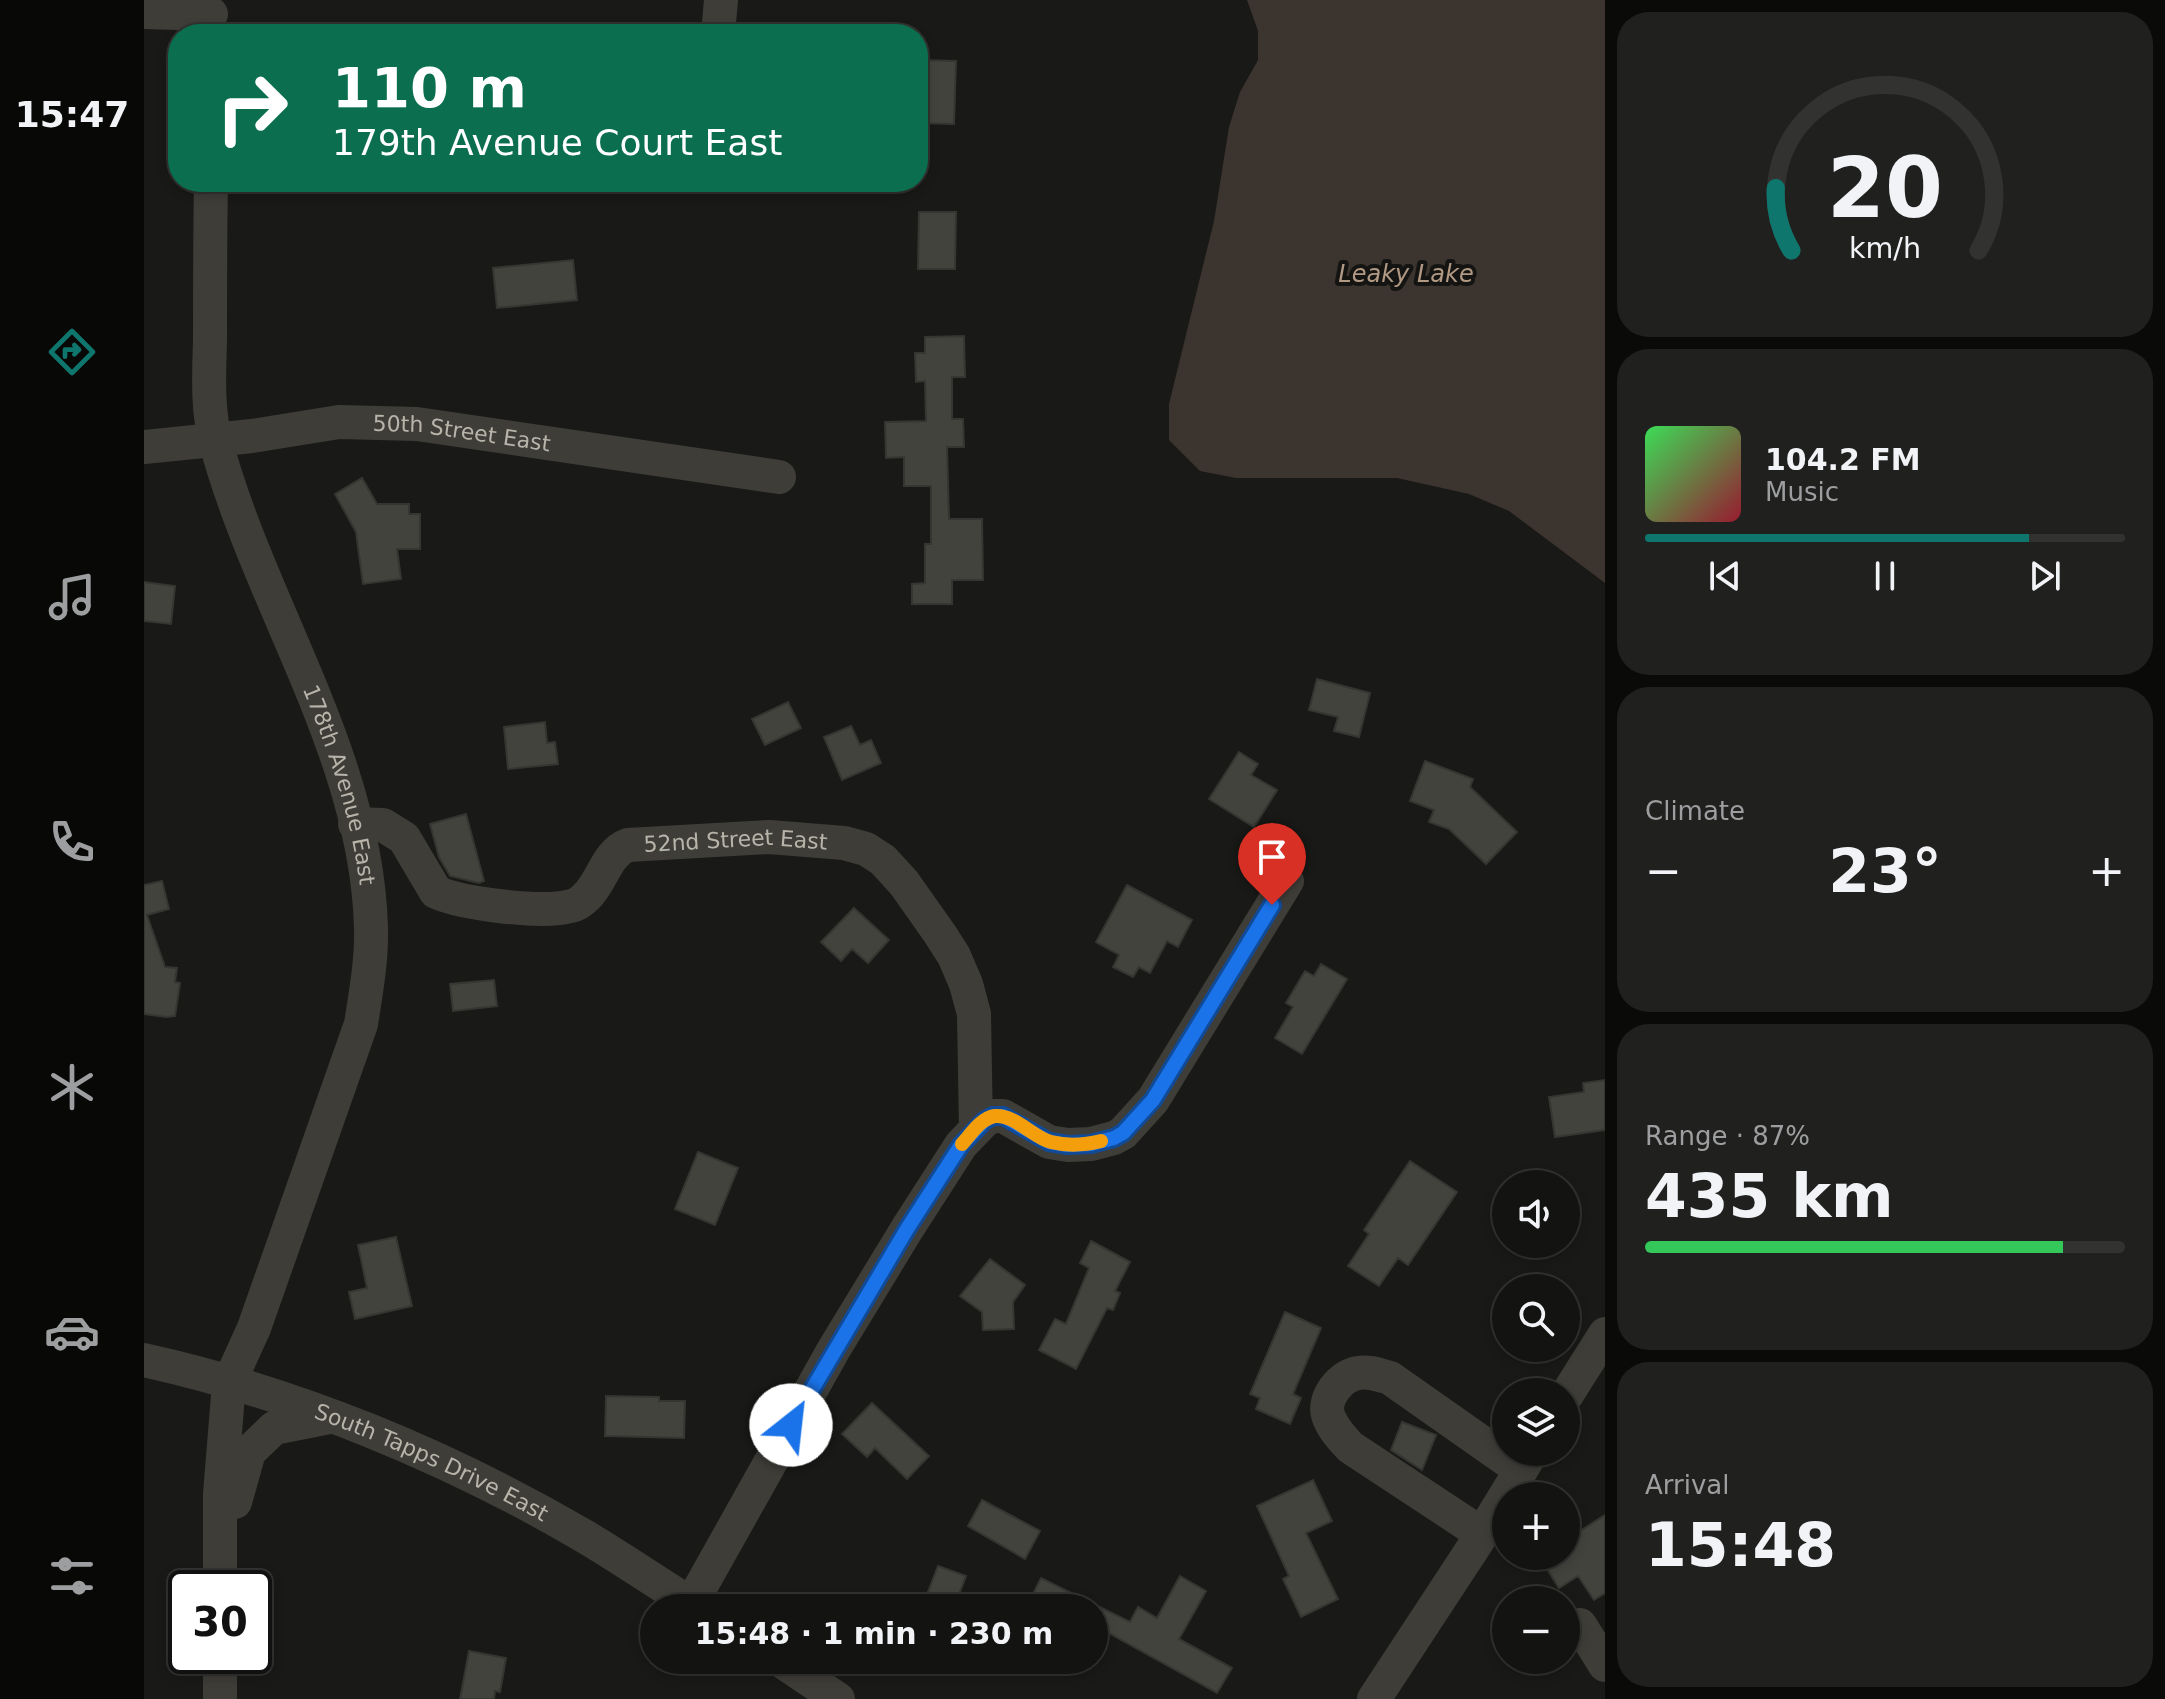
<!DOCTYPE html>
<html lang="en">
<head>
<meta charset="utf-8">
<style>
	body { margin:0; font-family:"DejaVu Sans",sans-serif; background:#20201f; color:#f1f3f6; height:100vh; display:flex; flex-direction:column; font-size:30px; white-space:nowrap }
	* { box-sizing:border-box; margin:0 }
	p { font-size:26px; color:#9d9e9f }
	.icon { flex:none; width:44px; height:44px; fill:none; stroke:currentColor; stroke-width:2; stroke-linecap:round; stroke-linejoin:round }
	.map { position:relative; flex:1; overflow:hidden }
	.side { display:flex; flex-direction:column; gap:12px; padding:12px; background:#0a0a09; width:560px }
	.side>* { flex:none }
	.top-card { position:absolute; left:24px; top:24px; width:760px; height:168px; border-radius:32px; box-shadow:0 4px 12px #0003,0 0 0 2px #323231; background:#0b6e4f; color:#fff; overflow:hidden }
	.tools { position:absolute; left:1348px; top:1170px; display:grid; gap:16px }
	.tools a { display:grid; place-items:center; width:88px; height:88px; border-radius:50%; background:#131311; box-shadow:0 4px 12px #0003,0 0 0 2px #323231; font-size:40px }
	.speed { position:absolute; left:24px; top:1570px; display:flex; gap:16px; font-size:40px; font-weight:700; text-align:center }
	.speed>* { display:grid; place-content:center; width:104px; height:104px; border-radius:50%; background:#131311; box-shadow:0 4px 12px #0003,0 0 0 2px #323231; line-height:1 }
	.speed .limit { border:4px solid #111; border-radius:12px; background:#fff; color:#111 }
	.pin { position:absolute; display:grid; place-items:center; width:68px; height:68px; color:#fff; margin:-82px -34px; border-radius:50% 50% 50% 0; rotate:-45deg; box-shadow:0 0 8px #0007 }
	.pin .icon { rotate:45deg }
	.me { position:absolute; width:88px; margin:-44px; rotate:29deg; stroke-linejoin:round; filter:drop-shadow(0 0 6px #0008) }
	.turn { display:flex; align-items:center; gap:28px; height:168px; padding:0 32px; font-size:36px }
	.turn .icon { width:104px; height:104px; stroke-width:2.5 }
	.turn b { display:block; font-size:56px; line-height:68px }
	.big { font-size:60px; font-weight:800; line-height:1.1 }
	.side .tile { flex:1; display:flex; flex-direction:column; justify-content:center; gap:12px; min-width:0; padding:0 28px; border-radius:32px; background:#20201f }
	.side .dial { align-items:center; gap:0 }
	.dial svg { height:208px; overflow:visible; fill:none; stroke:#323231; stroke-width:7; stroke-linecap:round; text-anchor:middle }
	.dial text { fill:#f1f3f6; stroke:none }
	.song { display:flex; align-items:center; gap:24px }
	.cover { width:96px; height:96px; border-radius:12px; background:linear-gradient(135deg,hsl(130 70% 55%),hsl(350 70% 35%)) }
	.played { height:8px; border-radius:4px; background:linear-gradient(90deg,#0f766e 80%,#323231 80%) }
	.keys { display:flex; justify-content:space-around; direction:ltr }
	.heat { display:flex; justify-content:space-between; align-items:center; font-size:44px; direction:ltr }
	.charge { height:12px; border-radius:6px; background:linear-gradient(90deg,#34c759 87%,#323231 0) }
	.trip { position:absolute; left:496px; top:1594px; width:468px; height:80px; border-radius:40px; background:#131311; box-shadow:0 4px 12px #0003,0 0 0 2px #323231; font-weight:800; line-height:80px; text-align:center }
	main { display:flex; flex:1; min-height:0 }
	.tabs { display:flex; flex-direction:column; width:144px; justify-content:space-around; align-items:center; background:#080807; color:#9d9e9f }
	.tabs .icon { width:56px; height:56px }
	.tabs .current { color:#0f766e }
	.tabs b { font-size:36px; color:#f1f3f6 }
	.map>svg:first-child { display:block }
	.water { fill:#3c342e }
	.building { fill:#43433e; stroke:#353531; stroke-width:2 }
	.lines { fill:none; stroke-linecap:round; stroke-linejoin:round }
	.minor { stroke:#3e3d38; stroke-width:34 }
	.route-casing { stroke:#114b97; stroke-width:20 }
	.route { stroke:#1a73e8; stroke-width:14 }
	.slow { stroke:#f59e0b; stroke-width:14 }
	.labels { text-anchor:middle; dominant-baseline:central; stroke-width:8; stroke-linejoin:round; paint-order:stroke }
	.street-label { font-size:22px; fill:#b8b4aa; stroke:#141412 }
	.water-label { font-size:24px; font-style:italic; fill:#b19983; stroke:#141412 }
</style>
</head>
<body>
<main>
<nav class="tabs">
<b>15:47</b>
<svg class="icon current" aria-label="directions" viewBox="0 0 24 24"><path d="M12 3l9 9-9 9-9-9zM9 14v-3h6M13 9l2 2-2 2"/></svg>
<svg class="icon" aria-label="music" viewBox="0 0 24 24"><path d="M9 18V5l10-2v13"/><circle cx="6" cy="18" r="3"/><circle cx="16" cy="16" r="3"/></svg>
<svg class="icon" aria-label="phone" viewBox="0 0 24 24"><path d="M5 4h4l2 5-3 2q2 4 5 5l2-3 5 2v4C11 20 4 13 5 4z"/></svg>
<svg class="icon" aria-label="climate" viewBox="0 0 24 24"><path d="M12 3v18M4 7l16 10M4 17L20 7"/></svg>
<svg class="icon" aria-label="car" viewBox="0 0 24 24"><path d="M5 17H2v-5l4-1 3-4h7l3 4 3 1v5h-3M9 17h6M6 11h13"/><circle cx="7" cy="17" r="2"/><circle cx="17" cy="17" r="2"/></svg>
<svg class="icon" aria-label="filters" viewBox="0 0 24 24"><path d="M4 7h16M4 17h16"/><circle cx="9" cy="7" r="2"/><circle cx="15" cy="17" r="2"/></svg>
</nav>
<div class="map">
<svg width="1461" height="1699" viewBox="0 0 1461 1699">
	<rect width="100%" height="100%" fill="#191917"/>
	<!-- water -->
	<path class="water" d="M 1103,0 L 1461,0 L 1461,583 L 1365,511 L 1325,494 L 1253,478 L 1092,478 L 1056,471 L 1025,440 L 1025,404 L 1070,221 L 1085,127 L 1096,92 L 1114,60 L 1114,31 Z"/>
	<!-- building -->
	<path class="building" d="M 776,60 L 812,61 L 810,124 L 774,123 Z
		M 775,212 L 812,212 L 811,269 L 774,269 Z
		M 429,260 L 433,300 L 353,308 L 349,268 Z
		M 820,336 L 821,377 L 808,377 L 808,419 L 819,419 L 820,447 L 803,447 L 805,519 L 838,519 L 839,580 L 808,580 L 808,604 L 768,604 L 768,584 L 781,583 L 781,544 L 787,544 L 787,486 L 760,486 L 760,457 L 742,458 L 741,422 L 782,421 L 781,381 L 772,382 L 771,353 L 781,353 L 781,337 Z
		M 218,478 L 233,504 L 265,504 L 265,514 L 276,514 L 276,549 L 253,549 L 257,579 L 219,584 L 212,532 L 191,494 Z
		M 0,582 L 31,586 L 27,624 L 0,621 Z
		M 1173,679 L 1226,693 L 1215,737 L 1190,731 L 1194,717 L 1165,710 Z
		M 644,702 L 657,728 L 621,745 L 608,719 Z
		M 401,722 L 403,743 L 411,742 L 414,764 L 364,769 L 360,727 Z
		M 707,726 L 716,745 L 727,740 L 737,763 L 698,780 L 680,737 Z
		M 1095,752 L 1114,764 L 1107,775 L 1133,790 L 1110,827 L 1065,799 Z
		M 1281,761 L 1329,779 L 1326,787 L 1373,832 L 1342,864 L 1305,829 L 1285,822 L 1290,810 L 1266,801 Z
		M 322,814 L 340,881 L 335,883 L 306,876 L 295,857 L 286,824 Z
		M 18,881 L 25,909 L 3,915 L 21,967 L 33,968 L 31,982 L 36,983 L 31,1016 L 22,1017 L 0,1014 L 0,885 Z
		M 983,885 L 1048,920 L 1034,947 L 1023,941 L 1006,973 L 995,967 L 989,977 L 969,967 L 975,955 L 952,942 Z
		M 710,908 L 745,940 L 724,963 L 708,949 L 697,961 L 677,942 Z
		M 1177,964 L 1203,979 L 1158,1054 L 1131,1038 L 1149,1007 L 1142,1003 L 1161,971 L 1170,976 Z
		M 350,980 L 353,1006 L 309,1011 L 306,984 Z
		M 1461,1080 L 1461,1130 L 1411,1137 L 1405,1097 L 1440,1092 L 1439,1083 Z
		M 554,1152 L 594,1168 L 571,1225 L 531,1209 Z
		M 1266,1161 L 1313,1192 L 1264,1265 L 1254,1258 L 1235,1286 L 1204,1266 L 1225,1234 L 1220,1230 Z
		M 252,1237 L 268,1306 L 211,1319 L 205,1292 L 223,1288 L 214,1245 Z
		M 947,1241 L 986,1262 L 971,1291 L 976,1293 L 969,1310 L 963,1308 L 932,1369 L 895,1350 L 911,1319 L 922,1324 L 945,1268 L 936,1263 Z
		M 846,1259 L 881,1285 L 869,1302 L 870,1329 L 839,1330 L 838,1312 L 816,1296 Z
		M 1141,1312 L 1177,1328 L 1149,1394 L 1157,1398 L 1146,1424 L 1112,1409 L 1116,1398 L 1106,1394 Z
		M 462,1396 L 515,1397 L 515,1401 L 541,1401 L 540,1438 L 461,1436 Z
		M 728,1403 L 785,1456 L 763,1479 L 731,1448 L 723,1457 L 698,1434 Z
		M 1258,1422 L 1292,1435 L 1278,1470 L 1247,1450 Z
		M 1169,1480 L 1188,1521 L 1162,1533 L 1194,1599 L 1157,1617 L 1139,1579 L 1145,1576 L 1113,1506 Z
		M 838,1500 L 896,1531 L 881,1559 L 824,1526 Z
		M 1461,1515 L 1461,1593 L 1450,1600 L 1434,1576 L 1415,1588 L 1395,1556 L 1422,1556 L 1422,1540 Z
		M 794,1566 L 822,1576 L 812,1602 L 784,1592 Z
		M 1036,1576 L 1062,1591 L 1035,1639 L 1088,1668 L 1073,1693 L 950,1625 L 950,1608 L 882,1608 L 897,1578 L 986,1622 L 994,1607 L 1013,1618 Z
		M 325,1651 L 362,1658 L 356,1692 L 351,1691 L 350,1699 L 316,1699 Z"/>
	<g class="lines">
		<!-- minor -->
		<g class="minor">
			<path d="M 0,12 L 67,14"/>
			<path d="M 574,34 L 577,0"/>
			<path id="s1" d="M 67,182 C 66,235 66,287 66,340 C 65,374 63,410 72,443 C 116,606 222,754 227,927 C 228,959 222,992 217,1024 L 110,1328 L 85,1383 L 76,1494 L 76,1588"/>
			<path id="s2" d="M 0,447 L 108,436 L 195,422 L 273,424 L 635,477"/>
			<path id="s3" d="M 211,824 L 239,825 L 260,838 L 292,892 C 319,904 399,914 427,906 C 433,905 438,901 442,897 C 459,881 462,853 484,845 L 625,837 L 700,843 L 722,849 L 739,860 L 760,883 L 796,934 L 810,956 L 822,984 L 830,1014 L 832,1129"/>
			<path id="s4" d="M 0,1360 C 154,1394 305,1457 440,1536 C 479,1559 516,1585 554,1608"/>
			<path d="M 1422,1396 L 1461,1334"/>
			<path d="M 91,1502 L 105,1452 L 130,1428 L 185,1417"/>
			<path d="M 1338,1534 L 1206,1447 C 1198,1438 1188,1428 1184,1415 C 1179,1397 1197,1376 1214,1373 C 1226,1371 1235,1375 1246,1378 L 1377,1470"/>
			<path d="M 547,1604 L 690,1349 L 763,1229 L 817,1145 L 840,1121 L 849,1116 L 859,1116 L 905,1142 L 924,1145 L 947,1144 L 970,1138 L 979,1133 L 1009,1100 L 1143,881"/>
			<path d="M 1436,1625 L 1461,1665"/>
			<path d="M 636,1660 L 694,1699"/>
			<path d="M 76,1699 L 76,1656"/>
			<path d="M 1230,1699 L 1333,1542 L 1388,1452"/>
		</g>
	</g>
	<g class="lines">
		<!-- route casing -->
		<g class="route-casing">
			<path id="route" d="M 647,1425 L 763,1229 L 817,1145 L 840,1121 L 849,1116 L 859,1116 L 905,1142 L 924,1145 L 947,1144 L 970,1138 L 979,1133 L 1009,1100 L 1128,905"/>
		</g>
		<!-- route -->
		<use href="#route" class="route"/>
		<!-- slow -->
		<path class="slow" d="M 818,1144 C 827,1134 837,1118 851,1116 C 870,1114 890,1138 907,1142 C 923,1146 941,1145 957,1141"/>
	</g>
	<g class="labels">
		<!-- street labels -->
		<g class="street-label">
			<text stroke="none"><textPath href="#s2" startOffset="320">50th Street East</textPath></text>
			<text stroke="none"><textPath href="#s1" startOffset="626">178th Avenue East</textPath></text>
			<text stroke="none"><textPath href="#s3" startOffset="446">52nd Street East</textPath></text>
			<text stroke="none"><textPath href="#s4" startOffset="306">South Tapps Drive East</textPath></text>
		</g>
		<!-- water labels -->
		<g class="water-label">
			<text x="1262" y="274">Leaky Lake</text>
		</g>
	</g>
</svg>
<div class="tools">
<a><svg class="icon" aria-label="sound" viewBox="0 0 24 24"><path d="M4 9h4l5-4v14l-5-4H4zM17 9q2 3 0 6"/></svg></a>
<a><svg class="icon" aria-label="search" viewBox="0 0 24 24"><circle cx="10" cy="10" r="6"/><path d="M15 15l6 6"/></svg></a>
<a><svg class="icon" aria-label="layers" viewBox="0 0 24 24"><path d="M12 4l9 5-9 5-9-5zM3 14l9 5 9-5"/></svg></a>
<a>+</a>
<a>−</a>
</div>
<div class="speed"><div class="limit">30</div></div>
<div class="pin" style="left:1128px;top:905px;background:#d93025"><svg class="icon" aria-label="arrive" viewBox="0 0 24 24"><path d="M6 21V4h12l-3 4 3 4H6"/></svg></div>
<svg class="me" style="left:647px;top:1425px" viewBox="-20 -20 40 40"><circle r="19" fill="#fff"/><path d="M0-13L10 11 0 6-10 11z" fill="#1a73e8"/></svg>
<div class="trip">15:48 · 1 min · 230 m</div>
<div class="top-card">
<div class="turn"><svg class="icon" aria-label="right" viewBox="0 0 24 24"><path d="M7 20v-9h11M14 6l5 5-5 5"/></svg><div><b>110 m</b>179th Avenue Court East</div></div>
</div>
</div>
<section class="side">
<div class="tile dial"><svg viewBox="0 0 100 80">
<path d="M14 69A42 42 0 1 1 86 69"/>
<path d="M14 69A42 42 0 0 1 8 45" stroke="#0f766e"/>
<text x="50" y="56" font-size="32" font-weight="700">20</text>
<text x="50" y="72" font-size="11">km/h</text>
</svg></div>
<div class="tile">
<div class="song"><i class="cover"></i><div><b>104.2 FM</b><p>Music</p></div></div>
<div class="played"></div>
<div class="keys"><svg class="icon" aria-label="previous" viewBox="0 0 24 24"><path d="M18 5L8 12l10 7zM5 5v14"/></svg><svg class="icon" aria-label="pause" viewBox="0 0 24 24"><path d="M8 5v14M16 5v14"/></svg><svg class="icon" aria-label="next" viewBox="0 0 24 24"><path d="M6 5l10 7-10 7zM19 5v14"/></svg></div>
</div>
<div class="tile"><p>Climate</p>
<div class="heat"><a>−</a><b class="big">23°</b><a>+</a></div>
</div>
<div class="tile"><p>Range · 87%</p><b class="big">435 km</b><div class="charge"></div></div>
<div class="tile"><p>Arrival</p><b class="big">15:48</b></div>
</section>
</main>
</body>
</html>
